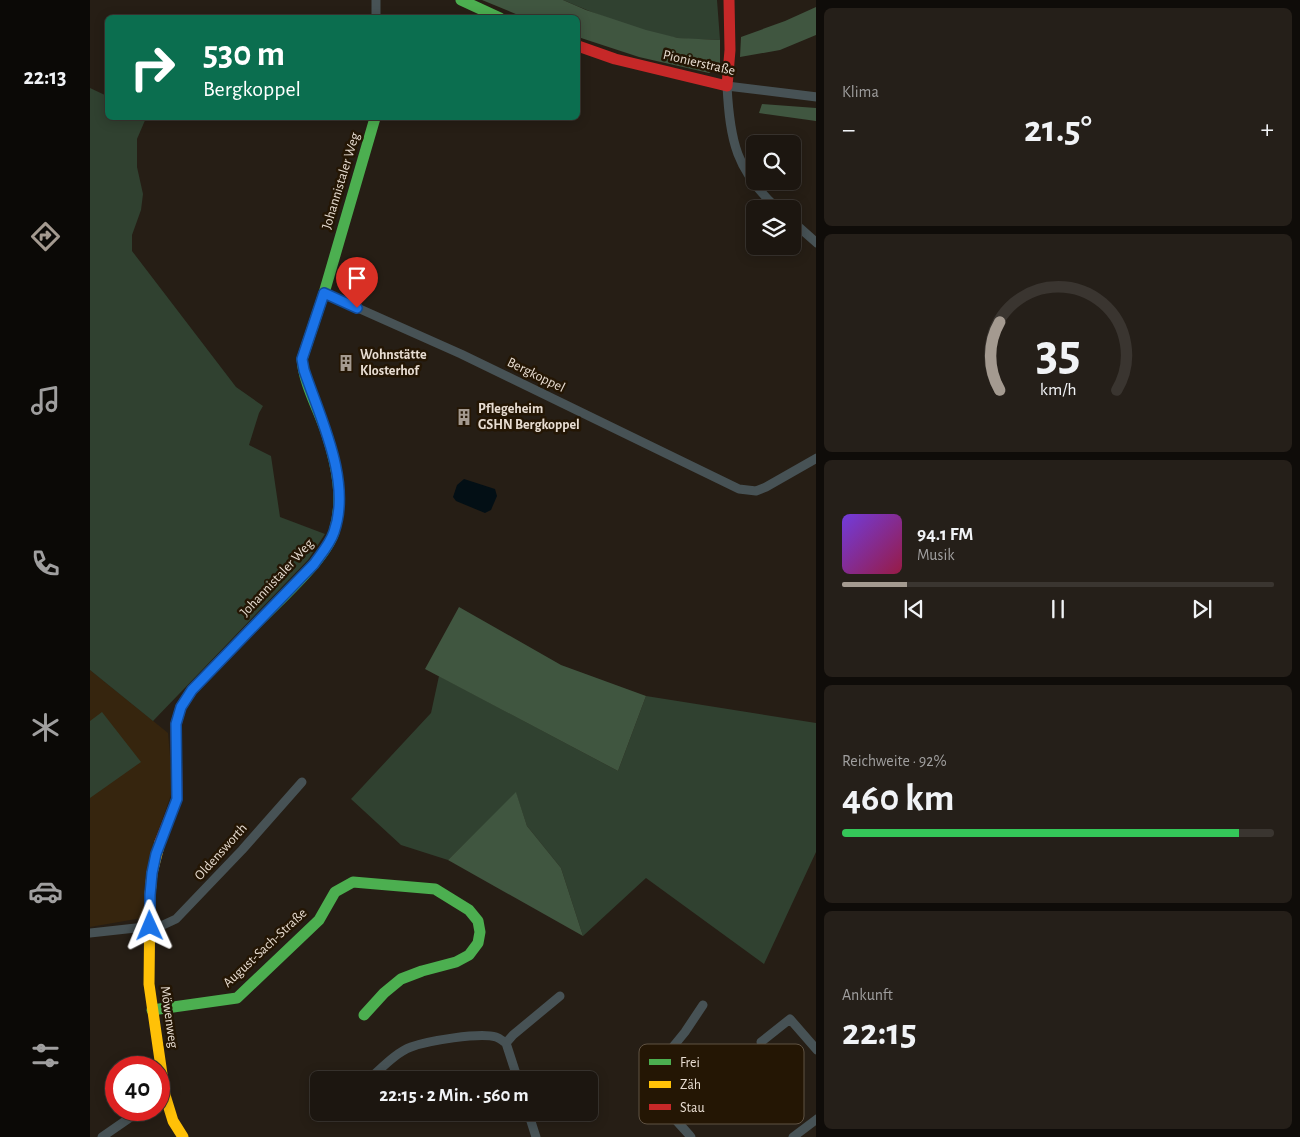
<!DOCTYPE html>
<html lang="de">
<head>
<meta charset="utf-8">
<style>
	body { margin:0; font-family:"Alegreya Sans",sans-serif; background:#251f19; color:#f1f3f6; height:100vh; display:flex; flex-direction:column; font-size:19px; white-space:nowrap }
	* { box-sizing:border-box; margin:0 }
	p { font-size:16px; color:#a09f9f }
	.icon { flex:none; width:28px; height:28px; fill:none; stroke:currentColor; stroke-width:2; stroke-linecap:round; stroke-linejoin:round }
	.map { position:relative; flex:1; overflow:hidden }
	.sheet { display:flex; flex-direction:column; gap:8px; padding:8px; background:#0f0c09; width:484px }
	.sheet>* { flex:none }
	.hud { position:absolute; left:15px; top:15px; width:475px; height:105px; border-radius:8px; box-shadow:0 2px 12px #0003,0 0 0 1px #3a3530; background:#0b6e4f; color:#fff; overflow:hidden }
	.controls { position:absolute; left:656px; top:135px; display:grid; gap:10px }
	.controls a { display:grid; place-items:center; width:55px; height:55px; border-radius:8px; background:#1c1610; box-shadow:0 2px 12px #0003,0 0 0 1px #3a3530; font-size:25px }
	.speed { position:absolute; left:15px; top:1056px; display:flex; gap:10px; font-size:25px; font-weight:700; text-align:center }
	.speed>* { display:grid; place-content:center; width:65px; height:65px; border-radius:50%; background:#1c1610; box-shadow:0 2px 12px #0003,0 0 0 1px #3a3530; line-height:1 }
	.speed .limit { border:8px solid #d22; background:#fff; color:#111 }
	.pin { position:absolute; display:grid; place-items:center; width:42px; height:42px; color:#fff; margin:-51px -21px; border-radius:50% 50% 50% 0; rotate:-45deg; box-shadow:0 0 5px #0007 }
	.pin .icon { rotate:45deg }
	.me { position:absolute; width:55px; margin:-28px; rotate:359deg; stroke-linejoin:round; filter:drop-shadow(0 0 4px #0008) }
	.turn { display:flex; align-items:center; gap:18px; height:105px; padding:0 15px; font-size:22px }
	.turn .icon { width:65px; height:65px; stroke-width:2.5 }
	.turn b { display:block; font-size:35px; line-height:42px }
	.big { font-size:38px; font-weight:600; line-height:1.1 }
	.sheet .widget { flex:1; display:flex; flex-direction:column; justify-content:center; gap:8px; min-width:0; padding:0 18px; border-radius:8px; background:#251f19 }
	.sheet .dial { align-items:center; gap:0 }
	.dial svg { height:130px; overflow:visible; fill:none; stroke:#3a3530; stroke-width:7; stroke-linecap:round; text-anchor:middle }
	.dial text { fill:#f1f3f6; stroke:none }
	.song { display:flex; align-items:center; gap:15px }
	.cover { width:60px; height:60px; border-radius:8px; background:linear-gradient(135deg,hsl(260 70% 55%),hsl(340 70% 35%)) }
	.played { height:5px; border-radius:2px; background:linear-gradient(90deg,#a49a90 15%,#3a3530 15%) }
	.keys { display:flex; justify-content:space-around; direction:ltr }
	.heat { display:flex; justify-content:space-between; align-items:center; font-size:28px; direction:ltr }
	.charge { height:8px; border-radius:4px; background:linear-gradient(90deg,#34c759 92%,#3a3530 0) }
	.trip { position:absolute; left:220px; top:1071px; width:288px; height:50px; border-radius:8px; background:#1c1610; box-shadow:0 2px 12px #0003,0 0 0 1px #3a3530; font-weight:600; line-height:50px; text-align:center }
	main { display:flex; flex:1; min-height:0 }
	.tab-bar { display:flex; flex-direction:column; width:90px; justify-content:space-around; align-items:center; background:#0b0906; color:#a09f9f }
	.tab-bar .icon { width:35px; height:35px }
	.tab-bar .selected { color:#a49a90 }
	.tab-bar b { font-size:22px; color:#f1f3f6 }
	.map>svg:first-child { display:block }
	.built { fill:#36250e }
	.green { fill:#304130 }
	.forest { fill:#405640 }
	.water { fill:#030f15 }
	.lines { fill:none; stroke-linecap:round; stroke-linejoin:round }
	.street { stroke:#475255; stroke-width:9 }
	.fast { stroke:#4caf50; stroke-width:11 }
	.slow { stroke:#ffc107; stroke-width:11 }
	.jam { stroke:#c62828; stroke-width:11 }
	.route-casing { stroke:#114b97; stroke-width:12 }
	.route { stroke:#1a73e8; stroke-width:9 }
	.labels { text-anchor:middle; dominant-baseline:central; stroke-width:5; stroke-linejoin:round; paint-order:stroke }
	.street-label { font-size:14px; fill:#e8ddd2; stroke:#241604 }
	.poi-label { font-size:14px; font-weight:bold; fill:#e8ddd2; stroke:#241604; text-anchor:start }
	.key { fill:#241604; stroke:#5f5242; stroke-width:1 }
	.key-label { font-size:14px; fill:#e8ddd2 }
</style>
</head>
<body>
<main>
<nav class="tab-bar">
<b>22:13</b>
<svg class="icon selected" aria-label="directions" viewBox="0 0 24 24"><path d="M12 3l9 9-9 9-9-9zM9 14v-3h6M13 9l2 2-2 2"/></svg>
<svg class="icon" aria-label="music" viewBox="0 0 24 24"><path d="M9 18V5l10-2v13"/><circle cx="6" cy="18" r="3"/><circle cx="16" cy="16" r="3"/></svg>
<svg class="icon" aria-label="phone" viewBox="0 0 24 24"><path d="M5 4h4l2 5-3 2q2 4 5 5l2-3 5 2v4C11 20 4 13 5 4z"/></svg>
<svg class="icon" aria-label="climate" viewBox="0 0 24 24"><path d="M12 3v18M4 7l16 10M4 17L20 7"/></svg>
<svg class="icon" aria-label="car" viewBox="0 0 24 24"><path d="M5 17H2v-5l4-1 3-4h7l3 4 3 1v5h-3M9 17h6M6 11h13"/><circle cx="7" cy="17" r="2"/><circle cx="17" cy="17" r="2"/></svg>
<svg class="icon" aria-label="filters" viewBox="0 0 24 24"><path d="M4 7h16M4 17h16"/><circle cx="9" cy="7" r="2"/><circle cx="15" cy="17" r="2"/></svg>
</nav>
<div class="map">
<svg width="727" height="1137" viewBox="0 0 727 1137">
	<rect width="100%" height="100%" fill="#261e15"/>
	<!-- built -->
	<path class="built" d="M 0,670 L 78,733 L 83,789 L 61,852 L 52,918 L 0,927 Z"/>
	<!-- green -->
	<path class="green" d="M 473,0 L 627,0 L 630,40 C 616,39 601,40 588,38 C 550,32 508,15 473,0 Z
		M 0,88 L 17,96 L 18,118 L 56,118 L 47,139 L 47,167 L 53,194 L 51,210 L 42,235 L 42,251 L 146,387 L 173,406 L 169,413 L 159,445 L 181,456 L 190,517 L 235,534 L 218,560 L 63,721 L 0,670 Z
		M 349,676 L 528,771 L 556,696 L 726,723 L 726,852 L 674,964 L 556,878 L 493,936 L 471,868 L 437,826 L 426,793 L 358,860 L 311,845 L 261,799 L 341,713 Z
		M 12,712 L 51,762 L 0,798 L 0,721 Z"/>
	<!-- forest -->
	<path class="forest" d="M 392,0 L 473,0 L 496,10 L 556,30 L 588,38 L 630,40 L 630,67 L 619,73 L 549,57 L 488,37 L 488,18 L 433,17 Z
		M 726,7 L 726,35 L 690,50 L 650,57 L 651,37 L 695,21 Z
		M 672,104 L 726,108 L 726,121 L 669,113 Z
		M 369,607 L 471,665 L 556,696 L 528,771 L 335,669 Z
		M 426,792 L 437,826 L 471,868 L 493,936 L 358,860 Z"/>
	<!-- water -->
	<path class="water" d="M 374,479 L 405,489 L 407,496 L 401,510 L 395,513 L 366,501 L 363,497 L 367,485 Z"/>
	<g class="lines">
		<!-- street -->
		<path class="street" d="M 286,0 L 286,18
			M 688,209 C 646,171 640,141 637,86 L 727,97
			M 702,221 L 727,243
			M 234,293 L 371,354 L 649,489 L 666,491 L 676,487 L 727,458
			M 0,933 L 73,925 L 86,919 L 152,850 L 212,782
			M 671,1042 L 700,1019 L 727,1050
			M 278,1080 C 291,1069 305,1053 321,1047 C 337,1041 390,1032 406,1037 C 409,1038 413,1041 416,1043
			M 428,1080 L 416,1043 L 423,1035 L 470,996
			M 438,1112 L 446,1137
			M 12,1137 L 51,1110
			M 601,1137 C 587,1120 560,1097 560,1075 L 595,1032 L 613,1005
			M 703,1137 L 727,1119"/>
		<!-- fast -->
		<path class="fast" d="M 371,0 L 410,18
			M 160,630 C 182,607 235,561 244,532 C 254,500 247,466 237,435 C 229,410 214,385 212,359 L 234,293 L 285,118
			M 62,1010 L 147,998 L 229,920 L 245,892 L 263,882 L 345,889 L 379,910 L 388,921 L 390,932 L 388,943 L 379,955 L 366,962 L 332,971 L 311,979 L 294,993 L 274,1015"/>
		<!-- slow -->
		<path class="slow" d="M 70,842 L 62,873 L 60,895 L 59,984 L 75,1095 L 83,1121 L 93,1137"/>
		<!-- jam -->
		<path class="jam" d="M 488,46 L 525,59 L 637,86 L 640,50 L 639,0
			M 70,842 L 87,799 L 86,724 L 91,707 L 102,690 L 160,630"/>
	</g>
	<g class="lines">
		<!-- route casing -->
		<g class="route-casing">
			<path id="route" d="M 60,926 L 60,895 L 62,873 L 66,854 L 87,799 L 86,724 L 91,707 L 102,690 L 224,564 C 231,554 240,544 244,532 C 262,481 230,418 214,370 L 212,359 L 234,293 L 267,308"/>
		</g>
		<!-- route -->
		<use href="#route" class="route"/>
	</g>
	<!-- icons -->
	<defs>
		<g id="building-bare" transform="scale(1.35)"><path d="M-4-6H4V6H1V3H-1V6H-4ZM-2.5-4.3h1.7v1.8h-1.7ZM.8-4.3h1.7v1.8H.8ZM-2.5-1h1.7V.8h-1.7ZM.8-1h1.7V.8H.8Z" fill="#a49a90" stroke="#241604" stroke-width="2.5" paint-order="stroke"/></g>
	</defs>
	<g fill-rule="evenodd">
		<use href="#building-bare" x="256" y="363"/>
		<use href="#building-bare" x="374" y="417"/>
	</g>
	<g class="labels">
		<!-- street labels -->
		<g class="street-label">
			<text transform="translate(609 63) rotate(13)">Pionierstraße</text>
			<text transform="translate(251 181) rotate(-73)">Johannistaler Weg</text>
			<text transform="translate(446 375) rotate(26)">Bergkoppel</text>
			<text transform="translate(187 578) rotate(-47)">Johannistaler Weg</text>
			<text transform="translate(131 852) rotate(-48)">Oldensworth</text>
			<text transform="translate(175 948) rotate(-43)">August-Sach-Straße</text>
			<text transform="translate(79 1017) rotate(82)">Möwenweg</text>
		</g>
		<!-- poi labels -->
		<g class="poi-label">
			<text x="270" y="355">Wohnstätte<tspan x="270" dy="16">Klosterhof</tspan></text>
			<text x="388" y="409">Pflegeheim<tspan x="388" dy="16">GSHN Bergkoppel</tspan></text>
		</g>
	</g>
	<!-- legend -->
	<rect x="549" y="1044" width="165" height="80" rx="8" class="key"/>
	<rect x="559" y="1059" width="22" height="6" fill="#4caf50"/>
	<rect x="559" y="1081" width="22" height="7" fill="#ffc107"/>
	<rect x="559" y="1104" width="22" height="6" fill="#c62828"/>
	<g class="key-label">
		<text x="590" y="1067">Frei</text>
		<text x="590" y="1089">Zäh</text>
		<text x="590" y="1112">Stau</text>
	</g>
</svg>
<div class="controls">
<a><svg class="icon" aria-label="search" viewBox="0 0 24 24"><circle cx="10" cy="10" r="6"/><path d="M15 15l6 6"/></svg></a>
<a><svg class="icon" aria-label="layers" viewBox="0 0 24 24"><path d="M12 4l9 5-9 5-9-5zM3 14l9 5 9-5"/></svg></a>
</div>
<div class="speed"><div class="limit">40</div></div>
<div class="pin" style="left:267px;top:308px;background:#d93025"><svg class="icon" aria-label="arrive" viewBox="0 0 24 24"><path d="M6 21V4h12l-3 4 3 4H6"/></svg></div>
<svg class="me" style="left:60px;top:926px" viewBox="-20 -20 40 40"><path d="M0-17L14 15 0 8-14 15z" fill="#1a73e8" stroke="#fff" stroke-width="4"/></svg>
<div class="trip">22:15 · 2 Min. · 560 m</div>
<div class="hud">
<div class="turn"><svg class="icon" aria-label="right" viewBox="0 0 24 24"><path d="M7 20v-9h11M14 6l5 5-5 5"/></svg><div><b>530 m</b>Bergkoppel</div></div>
</div>
</div>
<section class="sheet">
<div class="widget"><p>Klima</p>
<div class="heat"><a>−</a><b class="big">21.5°</b><a>+</a></div>
</div>
<div class="widget dial"><svg viewBox="0 0 100 80">
<path d="M14 69A42 42 0 1 1 86 69"/>
<path d="M14 69A42 42 0 0 1 14 27" stroke="#a49a90"/>
<text x="50" y="56" font-size="32" font-weight="700">35</text>
<text x="50" y="72" font-size="11">km/h</text>
</svg></div>
<div class="widget">
<div class="song"><i class="cover"></i><div><b>94.1 FM</b><p>Musik</p></div></div>
<div class="played"></div>
<div class="keys"><svg class="icon" aria-label="previous" viewBox="0 0 24 24"><path d="M18 5L8 12l10 7zM5 5v14"/></svg><svg class="icon" aria-label="pause" viewBox="0 0 24 24"><path d="M8 5v14M16 5v14"/></svg><svg class="icon" aria-label="next" viewBox="0 0 24 24"><path d="M6 5l10 7-10 7zM19 5v14"/></svg></div>
</div>
<div class="widget"><p>Reichweite · 92%</p><b class="big">460 km</b><div class="charge"></div></div>
<div class="widget"><p>Ankunft</p><b class="big">22:15</b></div>
</section>
</main>
</body>
</html>
